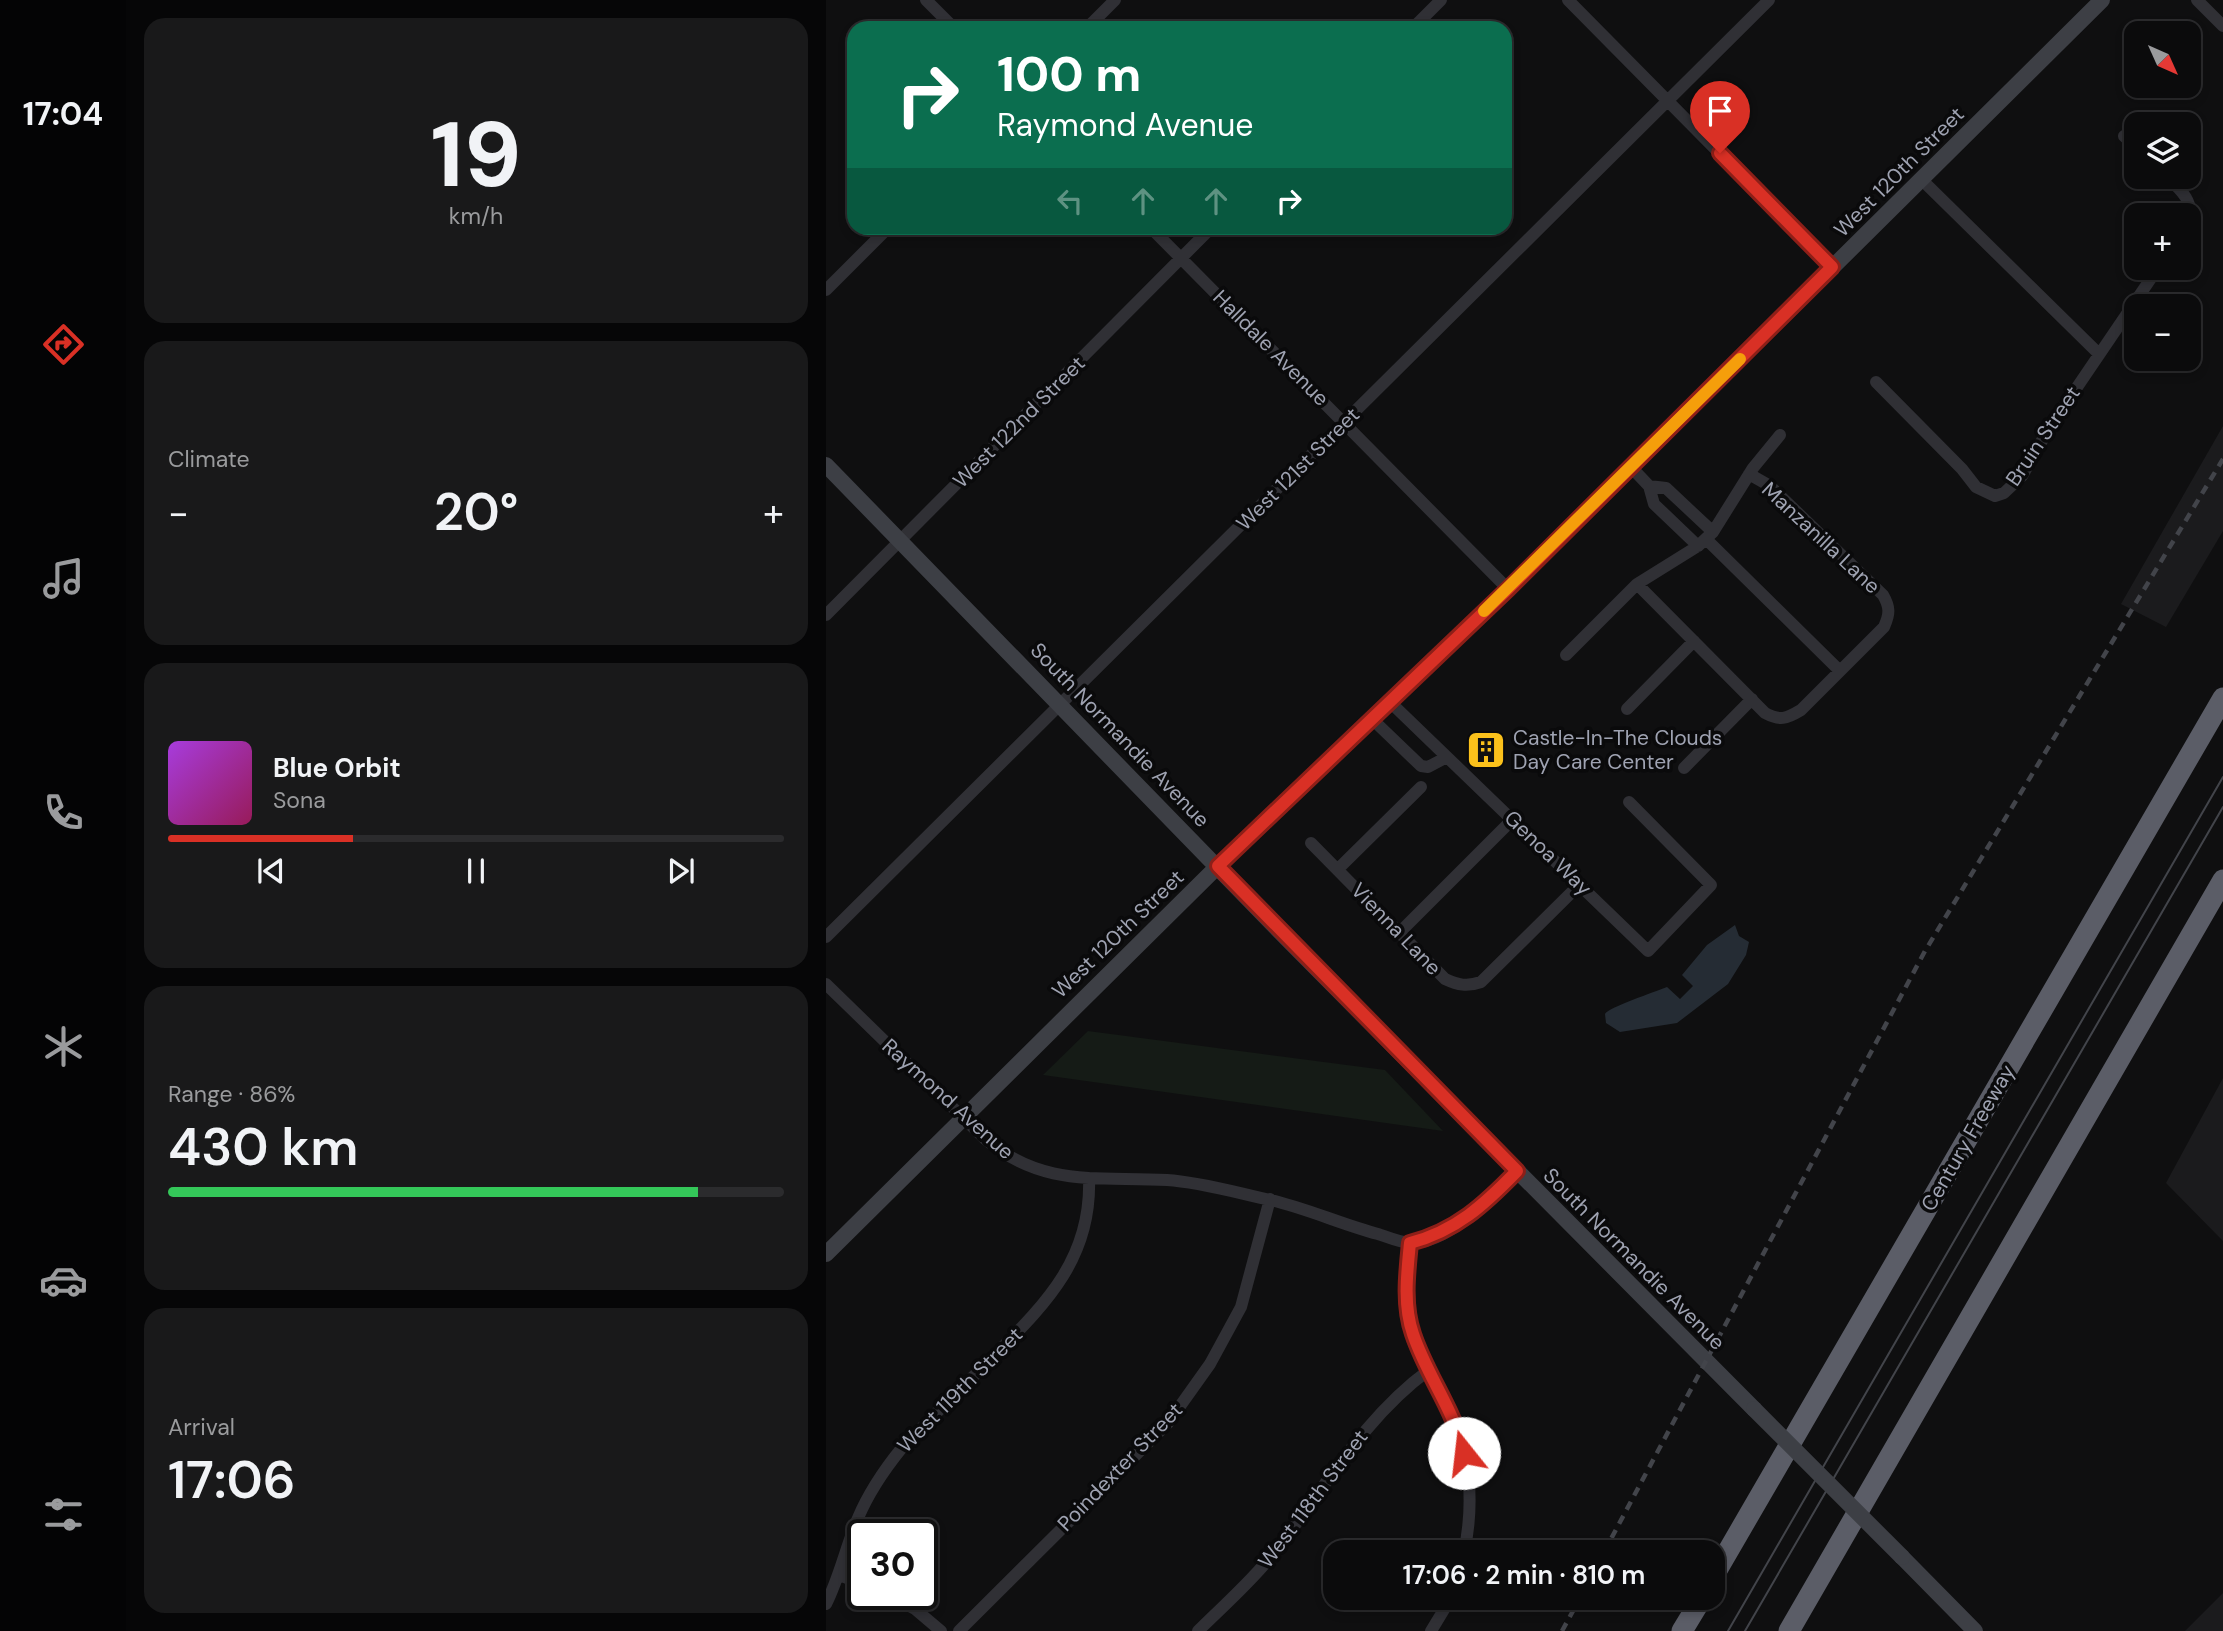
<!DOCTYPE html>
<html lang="en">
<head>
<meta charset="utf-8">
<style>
	body { margin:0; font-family:"DM Sans",sans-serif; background:#19191a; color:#f1f3f6; height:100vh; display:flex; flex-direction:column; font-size:26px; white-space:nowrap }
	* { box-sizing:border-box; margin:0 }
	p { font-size:23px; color:#9a9b9d }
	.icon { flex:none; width:38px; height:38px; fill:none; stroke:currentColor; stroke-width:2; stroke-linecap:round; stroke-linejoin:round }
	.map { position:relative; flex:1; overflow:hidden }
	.side { display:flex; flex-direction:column; gap:18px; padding:18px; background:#060607; width:700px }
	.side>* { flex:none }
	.hud { position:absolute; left:21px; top:21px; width:665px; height:214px; border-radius:21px; box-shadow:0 4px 10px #0003,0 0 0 2px #2b2b2d; background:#0b6e4f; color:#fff; overflow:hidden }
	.needle { width:46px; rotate:135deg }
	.fabs { position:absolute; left:1298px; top:21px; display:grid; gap:14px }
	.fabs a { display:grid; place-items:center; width:77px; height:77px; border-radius:14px; background:#0b0b0c; box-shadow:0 4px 10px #0003,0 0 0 2px #2b2b2d; font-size:35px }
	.speed { position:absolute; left:21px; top:1519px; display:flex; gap:14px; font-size:35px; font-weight:700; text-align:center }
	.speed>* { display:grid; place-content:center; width:91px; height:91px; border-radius:50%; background:#0b0b0c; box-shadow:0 4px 10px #0003,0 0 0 2px #2b2b2d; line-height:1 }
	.speed .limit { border:4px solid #111; border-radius:10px; background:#fff; color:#111 }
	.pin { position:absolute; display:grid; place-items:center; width:60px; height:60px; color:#fff; margin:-72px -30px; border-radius:50% 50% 50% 0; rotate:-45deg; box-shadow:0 0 7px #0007 }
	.pin .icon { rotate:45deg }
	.me { position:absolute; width:77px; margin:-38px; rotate:344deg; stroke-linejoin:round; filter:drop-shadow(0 0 5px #0008) }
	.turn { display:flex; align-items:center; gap:24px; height:147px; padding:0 35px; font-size:32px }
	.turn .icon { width:91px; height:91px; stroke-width:2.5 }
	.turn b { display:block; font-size:49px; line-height:60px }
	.lanes { display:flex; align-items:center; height:66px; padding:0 35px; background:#0003; justify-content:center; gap:35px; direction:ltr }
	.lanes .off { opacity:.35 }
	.big { font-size:52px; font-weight:600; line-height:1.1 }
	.side .tile { flex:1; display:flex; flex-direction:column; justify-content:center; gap:10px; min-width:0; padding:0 24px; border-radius:21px; background:#19191a }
	.side .dial { align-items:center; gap:0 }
	.dial b { font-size:91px; line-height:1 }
	.song { display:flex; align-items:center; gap:21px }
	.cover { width:84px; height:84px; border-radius:10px; background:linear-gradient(135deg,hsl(280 70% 55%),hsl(330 70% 35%)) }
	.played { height:7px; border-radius:4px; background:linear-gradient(90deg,#d93025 30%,#2b2b2d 30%) }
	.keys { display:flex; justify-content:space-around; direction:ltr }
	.heat { display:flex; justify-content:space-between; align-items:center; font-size:38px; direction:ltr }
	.charge { height:10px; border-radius:5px; background:linear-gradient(90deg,#34c759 86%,#2b2b2d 0) }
	.trip { position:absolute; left:497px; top:1540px; width:402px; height:70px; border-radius:21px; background:#0b0b0c; box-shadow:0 4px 10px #0003,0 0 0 2px #2b2b2d; font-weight:600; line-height:70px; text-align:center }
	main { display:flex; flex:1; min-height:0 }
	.tab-bar { display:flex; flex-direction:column; width:126px; justify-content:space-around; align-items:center; background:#040405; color:#9a9b9d }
	.tab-bar .icon { width:49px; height:49px }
	.tab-bar .selected { color:#d93025 }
	.tab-bar b { font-size:32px; color:#f1f3f6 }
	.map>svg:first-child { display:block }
	.built { fill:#1b1b1d }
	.green { fill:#151b16 }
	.water { fill:#252c34 }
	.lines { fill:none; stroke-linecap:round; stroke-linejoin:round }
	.street { stroke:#303035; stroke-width:12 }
	.secondary { stroke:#3d3f45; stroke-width:16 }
	.highway { stroke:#5b5d67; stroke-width:21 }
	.tram { stroke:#42444a; stroke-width:2 }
	.rail { stroke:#42444a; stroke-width:4.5; stroke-dasharray:9 7; stroke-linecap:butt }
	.secondary-bridge { stroke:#3d3f45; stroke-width:16 }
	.route-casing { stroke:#8d1f18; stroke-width:18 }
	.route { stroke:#d93025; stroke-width:12 }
	.slow { stroke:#f59e0b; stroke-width:12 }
	.labels { text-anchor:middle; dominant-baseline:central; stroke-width:7; stroke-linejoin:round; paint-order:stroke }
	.street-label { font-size:21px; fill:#9fa3b2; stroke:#0a0a0b }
	.poi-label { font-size:21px; fill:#9fa3b2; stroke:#0a0a0b; text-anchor:start }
</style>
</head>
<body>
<main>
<nav class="tab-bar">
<b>17:04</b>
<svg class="icon selected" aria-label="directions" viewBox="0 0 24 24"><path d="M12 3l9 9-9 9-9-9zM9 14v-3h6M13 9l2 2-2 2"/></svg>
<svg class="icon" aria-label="music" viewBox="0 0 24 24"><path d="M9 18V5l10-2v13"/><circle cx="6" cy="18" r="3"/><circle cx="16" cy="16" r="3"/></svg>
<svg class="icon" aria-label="phone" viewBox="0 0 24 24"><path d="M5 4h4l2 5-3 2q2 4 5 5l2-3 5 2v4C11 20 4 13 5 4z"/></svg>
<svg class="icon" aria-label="climate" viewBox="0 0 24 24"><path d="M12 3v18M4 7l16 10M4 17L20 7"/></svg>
<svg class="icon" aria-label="car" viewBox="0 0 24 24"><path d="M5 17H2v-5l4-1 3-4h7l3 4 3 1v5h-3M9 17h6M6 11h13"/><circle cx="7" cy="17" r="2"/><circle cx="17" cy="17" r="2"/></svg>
<svg class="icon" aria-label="filters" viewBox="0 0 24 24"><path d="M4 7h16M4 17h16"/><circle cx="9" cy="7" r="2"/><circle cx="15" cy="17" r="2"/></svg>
</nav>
<section class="side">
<div class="tile dial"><b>19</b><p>km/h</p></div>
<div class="tile"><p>Climate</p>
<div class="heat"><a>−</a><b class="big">20°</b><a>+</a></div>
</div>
<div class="tile">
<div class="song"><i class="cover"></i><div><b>Blue Orbit</b><p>Sona</p></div></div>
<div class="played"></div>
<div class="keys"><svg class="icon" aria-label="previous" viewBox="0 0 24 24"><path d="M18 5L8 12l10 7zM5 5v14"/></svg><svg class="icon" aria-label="pause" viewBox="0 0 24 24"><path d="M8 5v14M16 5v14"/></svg><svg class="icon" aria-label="next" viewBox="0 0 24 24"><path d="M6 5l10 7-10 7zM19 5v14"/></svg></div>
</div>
<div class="tile"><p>Range · 86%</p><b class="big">430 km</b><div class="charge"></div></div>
<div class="tile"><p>Arrival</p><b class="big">17:06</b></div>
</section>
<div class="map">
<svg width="1397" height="1631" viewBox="0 0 1397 1631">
	<rect width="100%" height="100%" fill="#0f0f10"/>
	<!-- built -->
	<path class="built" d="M 1397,426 L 1397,531 L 1340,627 L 1295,604 Z
		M 1397,1078 L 1397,1241 L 1340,1183 Z
		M 1397,1593 L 1397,1631 L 1359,1631 Z"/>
	<!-- green -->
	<path class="green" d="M 262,1031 L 559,1070 L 617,1131 L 217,1075 Z"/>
	<!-- water -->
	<path class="water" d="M 909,925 L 913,936 L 923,942 L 920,955 L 902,984 L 851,1023 L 794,1032 L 780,1023 L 779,1014 C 783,1007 829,992 841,987 L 854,999 L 867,986 L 856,975 L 881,945 Z"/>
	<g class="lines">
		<!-- street -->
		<path class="street" d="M 100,0 L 128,28
			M 742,0 L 1006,267
			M 1371,0 L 1397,26
			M 261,28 L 289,0
			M 587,28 L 615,0
			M 1298,136 L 1311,148
			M 1341,177 C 1355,190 1369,202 1363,223
			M 1096,180 L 1273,354
			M 325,228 L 682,589
			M 0,290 L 62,228
			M 1050,382 L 1136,469 L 1150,487 L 1169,496 L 1178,493 L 1196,476 L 1222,430 L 1332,268
			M 805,467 L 823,486 L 828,504 L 872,546
			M 823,486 L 840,488 L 887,532
			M 880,539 L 1014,671
			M 811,584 L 939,713 C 954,721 960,719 975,710 L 1058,627 C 1064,614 1064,607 1057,595 L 944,486 L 923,474
			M 0,615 L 385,228
			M 740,655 L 811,584 L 872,546 L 887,532 L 927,468 L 954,435
			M 563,701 L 822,951 L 885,885 L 803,802
			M 801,709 L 868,641
			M 545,718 L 595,766 L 602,767 L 621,757
			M 858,768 L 926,699
			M 485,843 L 619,979 C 632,985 641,987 655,982 L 754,884
			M 512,869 L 595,787
			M 573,933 L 687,819
			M 0,937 L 943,0
			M 0,984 L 159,1139 C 217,1188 271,1176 341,1180 C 373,1182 408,1192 440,1199 C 478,1207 514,1224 552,1234 C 561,1237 573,1242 583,1243 C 622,1245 666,1197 691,1171
			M 584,1243 C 581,1273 577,1305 586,1334 C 595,1361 613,1385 625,1410 C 645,1453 648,1507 638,1552
			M 14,1575 L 37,1585
			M 60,1594 L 89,1609 L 115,1631
			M 0,1604 C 14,1576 20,1546 32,1518 C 43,1492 58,1470 75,1449 C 104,1419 133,1390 163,1361 C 217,1306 266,1261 263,1178
			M 133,1631 L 342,1423 L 384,1364 L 415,1307 L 444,1199
			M 372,1631 C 397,1606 425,1582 447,1554 C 498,1490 537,1418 603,1370
			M 605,1631 L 625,1598"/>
		<!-- secondary -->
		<path class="secondary" d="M 0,465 L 462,940 L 928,1409
			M 0,1254 L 392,866 L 682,589 L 1276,0
			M 1076,1557 L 1149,1631"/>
		<!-- highway -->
		<path class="highway" d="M 887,1577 L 1397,698
			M 856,1631 L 876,1598
			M 963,1631 L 1397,880"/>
		<!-- tram -->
		<path class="tram" d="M 902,1631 L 1397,777
			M 919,1631 L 1397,807"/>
		<!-- rail -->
		<path class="rail" d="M 778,1552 L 1099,951 L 1397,459
			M 736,1631 L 754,1598"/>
		<!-- secondary-bridge -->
		<path class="secondary-bridge" d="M 928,1409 L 1076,1557"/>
	</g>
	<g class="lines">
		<!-- route casing -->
		<g class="route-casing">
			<path id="route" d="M 638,1453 C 628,1409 601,1376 587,1334 C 577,1305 581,1273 584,1243 C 630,1231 658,1205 691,1171 L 392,866 L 682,589 L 1006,267 L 894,153"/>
		</g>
		<!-- route -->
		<use href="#route" class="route"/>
		<!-- slow -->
		<path class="slow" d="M 658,611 L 914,359"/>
	</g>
	<!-- icons -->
	<defs>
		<g id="building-square" transform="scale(2.0125)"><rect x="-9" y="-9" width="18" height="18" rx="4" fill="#fbc11b" stroke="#0a0a0b"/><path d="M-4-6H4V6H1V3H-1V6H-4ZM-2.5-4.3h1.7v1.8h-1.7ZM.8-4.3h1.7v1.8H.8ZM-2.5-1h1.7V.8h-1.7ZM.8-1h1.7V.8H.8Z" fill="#111"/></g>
	</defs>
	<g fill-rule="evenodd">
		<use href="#building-square" x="660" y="750"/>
	</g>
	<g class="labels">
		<!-- street labels -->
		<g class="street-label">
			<text transform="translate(1073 172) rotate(-45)">West 120th Street</text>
			<text transform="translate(445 348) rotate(45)">Halldale Avenue</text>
			<text transform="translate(193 422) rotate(-45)">West 122nd Street</text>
			<text transform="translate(1217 436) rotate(-56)">Bruin Street</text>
			<text transform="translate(472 469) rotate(-45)">West 121st Street</text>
			<text transform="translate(995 538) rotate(43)">Manzanilla Lane</text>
			<text transform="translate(294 735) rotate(46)">South Normandie Avenue</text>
			<text transform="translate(722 853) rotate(44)">Genoa Way</text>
			<text transform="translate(570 929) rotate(46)">Vienna Lane</text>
			<text transform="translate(292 934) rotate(-44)">West 120th Street</text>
			<text transform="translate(122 1099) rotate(42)">Raymond Avenue</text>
			<text transform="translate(1142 1138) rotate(-60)">Century Freeway</text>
			<text transform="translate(808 1259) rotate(45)">South Normandie Avenue</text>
			<text transform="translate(134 1390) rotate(-45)">West 119th Street</text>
			<text transform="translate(294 1467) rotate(-46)">Poindexter Street</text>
			<text transform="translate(487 1499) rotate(-53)">West 118th Street</text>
		</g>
		<!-- poi labels -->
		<g class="poi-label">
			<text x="687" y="738">Castle-In-The Clouds<tspan x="687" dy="24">Day Care Center</tspan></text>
		</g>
	</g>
</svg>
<div class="fabs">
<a><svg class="needle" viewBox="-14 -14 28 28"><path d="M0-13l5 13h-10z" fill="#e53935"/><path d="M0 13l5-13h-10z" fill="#9a9b9d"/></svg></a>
<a><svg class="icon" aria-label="layers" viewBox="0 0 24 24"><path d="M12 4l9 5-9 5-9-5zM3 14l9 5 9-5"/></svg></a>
<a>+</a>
<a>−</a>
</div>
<div class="speed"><div class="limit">30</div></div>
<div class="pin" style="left:894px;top:153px;background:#d93025"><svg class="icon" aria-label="arrive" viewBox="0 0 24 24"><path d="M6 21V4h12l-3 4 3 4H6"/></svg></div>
<svg class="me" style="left:638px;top:1453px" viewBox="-20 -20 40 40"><circle r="19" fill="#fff"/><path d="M0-13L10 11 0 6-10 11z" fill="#d93025"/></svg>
<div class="trip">17:06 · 2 min · 810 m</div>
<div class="hud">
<div class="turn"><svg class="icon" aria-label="right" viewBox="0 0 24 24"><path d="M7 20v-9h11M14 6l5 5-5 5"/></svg><div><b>100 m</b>Raymond Avenue</div></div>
<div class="lanes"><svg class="icon off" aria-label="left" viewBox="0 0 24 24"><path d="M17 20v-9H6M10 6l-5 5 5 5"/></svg><svg class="icon off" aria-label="ahead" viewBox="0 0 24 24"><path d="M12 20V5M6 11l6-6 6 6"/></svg><svg class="icon off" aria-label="ahead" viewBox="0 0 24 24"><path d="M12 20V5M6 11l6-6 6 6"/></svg><svg class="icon" aria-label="right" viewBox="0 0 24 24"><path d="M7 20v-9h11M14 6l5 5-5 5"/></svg></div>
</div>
</div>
</main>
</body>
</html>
